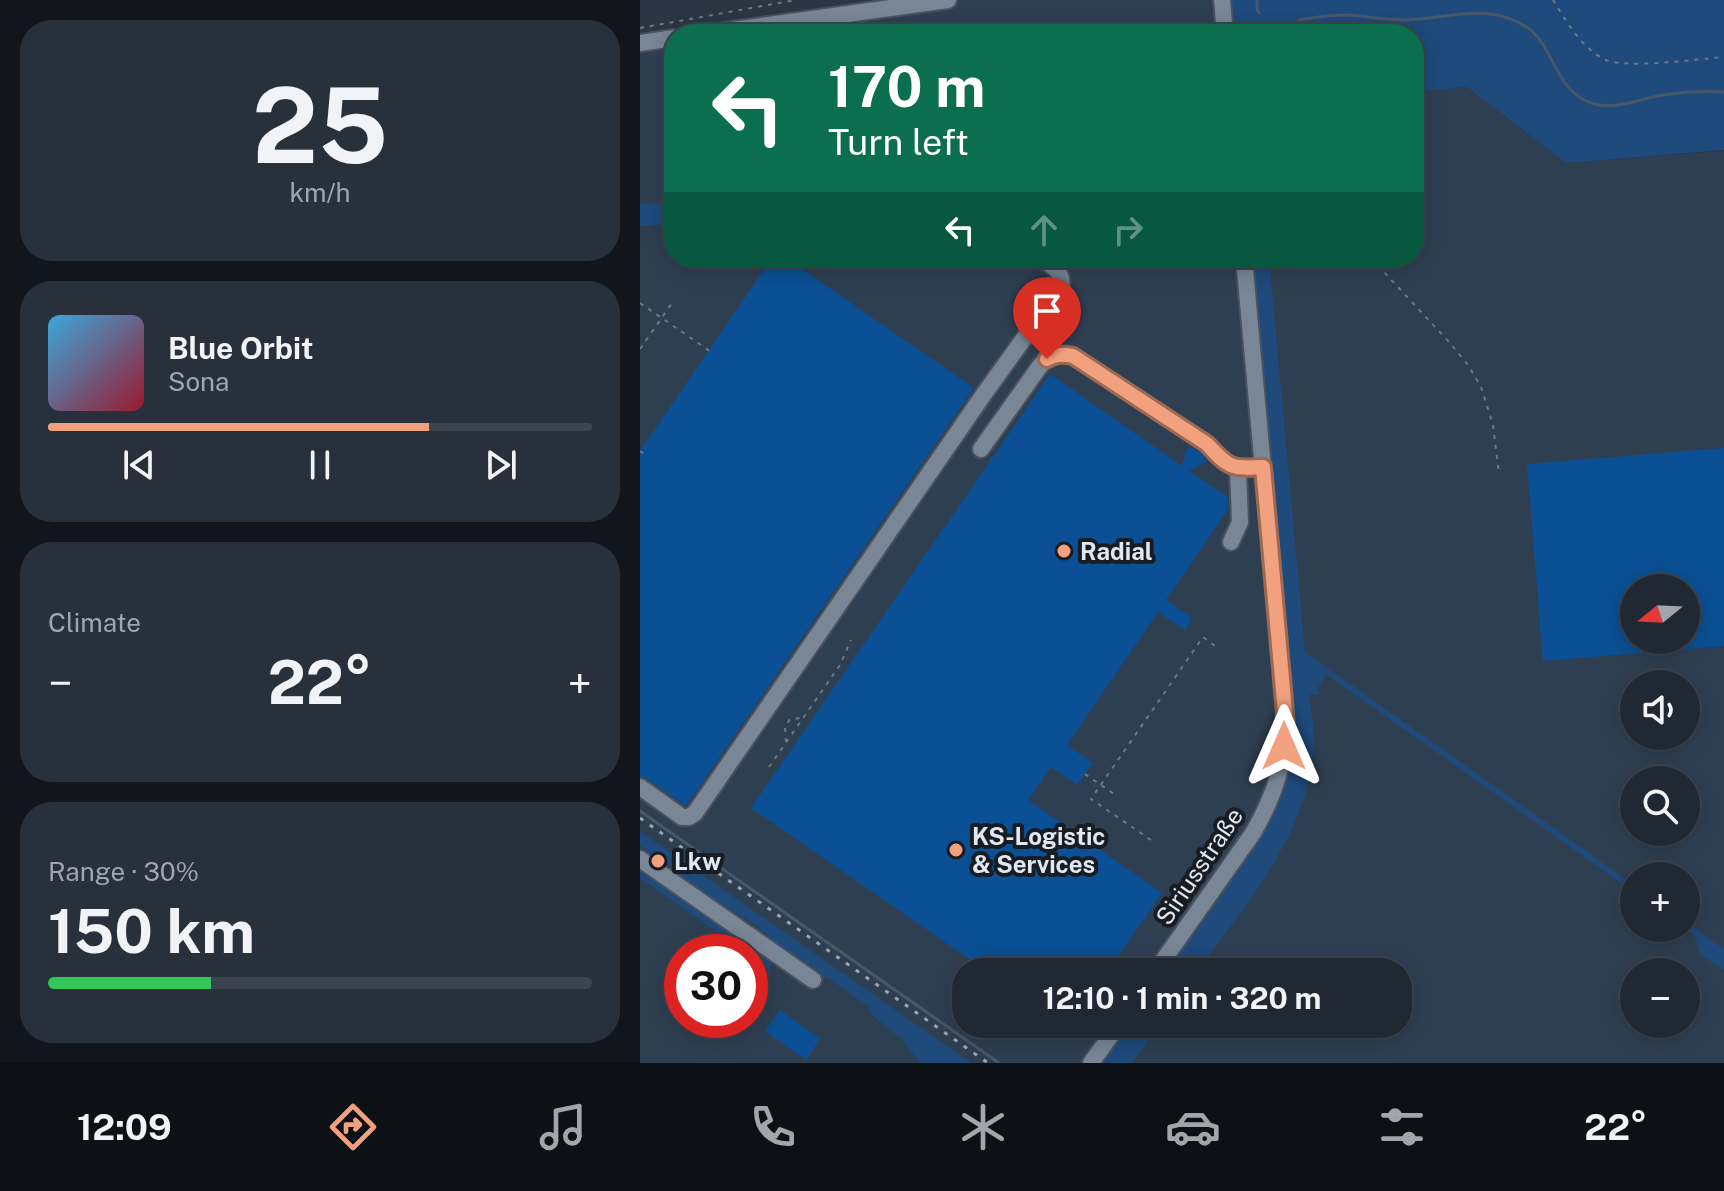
<!DOCTYPE html>
<html lang="en">
<head>
<meta charset="utf-8">
<style>
	body { margin:0; font-family:"Public Sans",sans-serif; background:#28303b; color:#f1f3f6; height:100vh; display:flex; flex-direction:column; font-size:30px; white-space:nowrap }
	* { box-sizing:border-box; margin:0 }
	p { font-size:26px; color:#a2a6ac }
	.icon { flex:none; width:44px; height:44px; fill:none; stroke:currentColor; stroke-width:2; stroke-linecap:round; stroke-linejoin:round }
	.map { position:relative; flex:1; overflow:hidden }
	.details { display:flex; flex-direction:column; gap:20px; padding:20px; background:#12161c; width:640px }
	.details>* { flex:none }
	.banner { position:absolute; left:24px; top:24px; width:760px; height:244px; border-radius:32px; box-shadow:0 4px 20px #0003,0 0 0 2px #3d444e; background:#0b6e4f; color:#fff; overflow:hidden }
	.needle { width:52px; rotate:252deg }
	.fabs { position:absolute; left:980px; top:574px; display:grid; gap:16px }
	.fabs a { display:grid; place-items:center; width:80px; height:80px; border-radius:50%; background:#202833; box-shadow:0 4px 20px #0003,0 0 0 2px #3d444e; font-size:40px }
	.speed { position:absolute; left:24px; top:934px; display:flex; gap:16px; font-size:40px; font-weight:700; text-align:center }
	.speed>* { display:grid; place-content:center; width:104px; height:104px; border-radius:50%; background:#202833; box-shadow:0 4px 20px #0003,0 0 0 2px #3d444e; line-height:1 }
	.speed .limit { border:12px solid #d22; background:#fff; color:#111 }
	.pin { position:absolute; display:grid; place-items:center; width:68px; height:68px; color:#fff; margin:-82px -34px; border-radius:50% 50% 50% 0; rotate:-45deg; box-shadow:0 0 8px #0007 }
	.pin .icon { rotate:45deg }
	.me { position:absolute; width:88px; margin:-44px; rotate:0deg; stroke-linejoin:round; filter:drop-shadow(0 0 6px #0008) }
	.turn { display:flex; align-items:center; gap:28px; height:168px; padding:0 32px; font-size:36px }
	.turn .icon { width:104px; height:104px; stroke-width:2.5 }
	.turn b { display:block; font-size:56px; line-height:68px }
	.lanes { display:flex; align-items:center; height:76px; padding:0 32px; background:#0003; justify-content:center; gap:40px; direction:ltr }
	.lanes .off { opacity:.35 }
	.big { font-size:60px; font-weight:700; line-height:1.1 }
	.details .widget { flex:1; display:flex; flex-direction:column; justify-content:center; gap:12px; min-width:0; padding:0 28px; border-radius:32px; background:#28303b }
	.details .dial { align-items:center; gap:0 }
	.dial b { font-size:104px; line-height:1 }
	.song { display:flex; align-items:center; gap:24px }
	.cover { width:96px; height:96px; border-radius:12px; background:linear-gradient(135deg,hsl(200 70% 55%),hsl(350 70% 35%)) }
	.played { height:8px; border-radius:4px; background:linear-gradient(90deg,#f2a17e 70%,#3d444e 70%) }
	.keys { display:flex; justify-content:space-around; direction:ltr }
	.heat { display:flex; justify-content:space-between; align-items:center; font-size:44px; direction:ltr }
	.charge { height:12px; border-radius:6px; background:linear-gradient(90deg,#34c759 30%,#3d444e 0) }
	.trip { position:absolute; left:312px; top:958px; width:460px; height:80px; border-radius:32px; background:#202833; box-shadow:0 4px 20px #0003,0 0 0 2px #3d444e; font-weight:700; line-height:80px; text-align:center }
	.tab-bar { display:flex; height:128px; justify-content:space-around; align-items:center; background:#0d1014; color:#a2a6ac }
	.tab-bar .icon { width:56px; height:56px }
	.tab-bar .on { color:#f2a17e }
	.tab-bar b { font-size:36px; color:#f1f3f6 }
	main { display:flex; flex:1; min-height:0 }
	.map>svg:first-child { display:block }
	.built { fill:#2f3f52; fill-rule:evenodd }
	.green { fill:#1e4a7c }
	.lines { fill:none; stroke-linecap:round; stroke-linejoin:round }
	.stream { stroke:#485769; stroke-width:3 }
	.building { fill:#0b5094; fill-rule:evenodd }
	.minor-casing { stroke:#49525e; stroke-width:20 }
	.path { stroke:#6e7884; stroke-width:2; stroke-dasharray:4 6; stroke-linecap:butt }
	.minor { stroke:#798696; stroke-width:16 }
	.rail { stroke:#9ca4af; stroke-width:3; stroke-dasharray:4 8; stroke-linecap:butt }
	.route-casing { stroke:#9d6952; stroke-width:20 }
	.route { stroke:#f2a17e; stroke-width:14 }
	.poi-dot { fill:#f2a17e; stroke:#181d23; stroke-width:3 }
	.labels { text-anchor:middle; dominant-baseline:central; stroke-width:8; stroke-linejoin:round; paint-order:stroke }
	.poi-label { font-size:24px; font-weight:bold; fill:#e1e8f1; stroke:#181d23; text-anchor:start }
	.street-label { font-size:24px; fill:#e1e8f1; stroke:#181d23 }
</style>
</head>
<body>
<main>
<section class="details">
<div class="widget dial"><b>25</b><p>km/h</p></div>
<div class="widget">
<div class="song"><i class="cover"></i><div><b>Blue Orbit</b><p>Sona</p></div></div>
<div class="played"></div>
<div class="keys"><svg class="icon" aria-label="previous" viewBox="0 0 24 24"><path d="M18 5L8 12l10 7zM5 5v14"/></svg><svg class="icon" aria-label="pause" viewBox="0 0 24 24"><path d="M8 5v14M16 5v14"/></svg><svg class="icon" aria-label="next" viewBox="0 0 24 24"><path d="M6 5l10 7-10 7zM19 5v14"/></svg></div>
</div>
<div class="widget"><p>Climate</p>
<div class="heat"><a>−</a><b class="big">22°</b><a>+</a></div>
</div>
<div class="widget"><p>Range · 30%</p><b class="big">150 km</b><div class="charge"></div></div>
</section>
<div class="map">
<svg width="1084" height="1063" viewBox="0 0 1084 1063">
	<rect width="100%" height="100%" fill="#2b3644"/>
	<!-- built -->
	<path class="built" d="M 272,0 L 591,0 L 594,34 L 34,34 L 34,258 L 774,258 L 774,92 L 827,87 L 926,163 L 1084,151 L 1084,1063 L 0,1063 L 0,37 ZM 994,588 L 1046,588 L 1046,640 L 994,640 ZM 994,684 L 1046,684 L 1046,736 L 994,736 ZM 994,780 L 1046,780 L 1046,832 L 994,832 ZM 994,876 L 1046,876 L 1046,928 L 994,928 ZM 42,952 L 110,952 L 110,1020 L 42,1020 ZM 326,972 L 758,972 L 758,1024 L 326,1024 ZM 994,972 L 1046,972 L 1046,1024 L 994,1024 Z"/>
	<!-- green -->
	<path class="green" d="M 590,0 L 1084,0 L 1084,150 L 926,163 L 827,87 L 774,92 L 774,34 L 593,34 Z
		M 34,202 L 34,224 L 0,226 L 0,204 Z
		M 613,258 L 629,258 L 665,652 L 994,885 L 994,892 L 686,674 L 678,688 L 679,694 L 669,695 C 671,709 674,724 674,738 C 673,829 607,902 557,972 L 526,972 L 621,837 L 640,803 L 652,766 L 654,746 L 654,713 Z
		M 0,831 L 331,1063 L 281,1063 L 260,1038 L 232,1015 L 229,1007 L 188,978 L 179,978 L 136,947 C 131,933 97,910 83,909 L 40,879 L 36,870 L 0,846 Z
		M 0,871 L 130,962 L 130,973 L 110,1001 L 110,987 L 119,971 L 120,963 L 110,955 L 110,952 L 106,952 L 0,878 Z
		M 1046,922 L 1084,949 L 1084,970 L 1061,955 L 1055,937 L 1046,928 Z
		M 489,1024 L 520,1024 L 492,1063 L 462,1063 Z"/>
	<g class="lines">
		<!-- stream -->
		<path class="stream" d="M 617,0 L 617,10 L 619,13
			M 659,20 C 676,17 691,15 708,15 C 726,16 744,20 763,20 C 810,19 849,0 891,30 C 915,52 917,91 951,103 C 975,111 999,99 1023,95 C 1043,92 1064,91 1084,92
			M 0,811 L 359,1063"/>
	</g>
	<!-- building -->
	<path class="building" d="M 132,258 L 146,258 L 334,388 L 46,806 L 6,778 L 0,776 L 0,451 Z
		M 410,374 L 542,466 L 546,451 L 550,446 L 560,452 L 566,459 L 565,462 L 549,471 L 588,497 L 588,509 L 526,600 L 552,618 L 545,630 L 518,612 L 427,745 L 453,763 L 437,785 L 411,767 L 388,800 L 522,893 L 467,972 L 348,972 L 111,808 Z
		M 1084,448 L 1084,646 L 903,661 L 887,464 ZM 994,588 L 1046,588 L 1046,640 L 994,640 Z
		M 140,1010 L 180,1039 L 166,1060 L 125,1031 Z"/>
	<g class="lines">
		<!-- minor casing -->
		<g class="minor-casing">
			<path id="minor" d="M 582,0 L 585,34
				M 63,34 L 308,0
				M 0,43 L 34,38
				M 341,449 L 400,366 C 410,355 419,353 433,356 L 567,444 C 589,468 591,469 623,467
				M 591,542 L 600,522 L 598,469
				M 0,787 L 42,817 L 49,817 L 55,813 L 344,394 L 421,287 C 424,272 411,265 401,258
				M 0,859 L 173,980
				M 515,972 L 613,833 C 640,786 647,754 644,701 L 604,258
				M 451,1063 L 479,1024"/>
		</g>
		<!-- path -->
		<path class="path" d="M 913,0 C 926,21 942,49 966,60 C 988,69 1057,59 1084,57
			M 0,28 L 156,0
			M 731,258 L 810,343 L 828,365 L 841,387 L 853,425 L 859,474
			M 0,303 L 74,354
			M 0,349 L 32,303
			M 0,451 L 6,455
			M 146,742 L 145,727 L 150,719 L 163,718
			M 129,767 L 200,665 L 211,640
			M 445,774 L 474,794
			M 511,840 L 451,799 L 563,637 L 575,646"/>
		<!-- minor -->
		<use href="#minor" class="minor"/>
		<!-- rail -->
		<path class="rail" d="M 0,818 L 348,1063"/>
	</g>
	<g class="lines">
		<!-- route casing -->
		<g class="route-casing">
			<path id="route" d="M 407,359 C 416,354 423,354 433,356 L 567,444 C 589,468 591,469 623,467 L 644,701 L 646,728 L 644,746"/>
		</g>
		<!-- route -->
		<use href="#route" class="route"/>
	</g>
	<!-- markers -->
	<g class="poi-dot">
		<circle cx="424" cy="551" r="8"/>
		<circle cx="316" cy="850" r="8"/>
		<circle cx="18" cy="861" r="8"/>
	</g>
	<g class="labels">
		<!-- poi labels -->
		<g class="poi-label">
			<text x="440" y="551">Radial</text>
			<text x="332" y="836">KS-Logistic<tspan x="332" dy="28">&amp; Services</tspan></text>
			<text x="34" y="861">Lkw</text>
		</g>
		<!-- street labels -->
		<g class="street-label">
			<text transform="translate(559 866) rotate(-56)">Siriusstraße</text>
		</g>
	</g>
</svg>
<div class="fabs">
<a><svg class="needle" viewBox="-14 -14 28 28"><path d="M0-13l5 13h-10z" fill="#e53935"/><path d="M0 13l5-13h-10z" fill="#a2a6ac"/></svg></a>
<a><svg class="icon" aria-label="sound" viewBox="0 0 24 24"><path d="M4 9h4l5-4v14l-5-4H4zM17 9q2 3 0 6"/></svg></a>
<a><svg class="icon" aria-label="search" viewBox="0 0 24 24"><circle cx="10" cy="10" r="6"/><path d="M15 15l6 6"/></svg></a>
<a>+</a>
<a>−</a>
</div>
<div class="speed"><div class="limit">30</div></div>
<div class="pin" style="left:407px;top:359px;background:#d93025"><svg class="icon" aria-label="arrive" viewBox="0 0 24 24"><path d="M6 21V4h12l-3 4 3 4H6"/></svg></div>
<svg class="me" style="left:644px;top:746px" viewBox="-20 -20 40 40"><path d="M0-17L14 15 0 8-14 15z" fill="#f2a17e" stroke="#fff" stroke-width="4"/></svg>
<div class="trip">12:10 · 1 min · 320 m</div>
<div class="banner">
<div class="turn"><svg class="icon" aria-label="left" viewBox="0 0 24 24"><path d="M17 20v-9H6M10 6l-5 5 5 5"/></svg><div><b>170 m</b>Turn left</div></div>
<div class="lanes"><svg class="icon" aria-label="left" viewBox="0 0 24 24"><path d="M17 20v-9H6M10 6l-5 5 5 5"/></svg><svg class="icon off" aria-label="ahead" viewBox="0 0 24 24"><path d="M12 20V5M6 11l6-6 6 6"/></svg><svg class="icon off" aria-label="right" viewBox="0 0 24 24"><path d="M7 20v-9h11M14 6l5 5-5 5"/></svg></div>
</div>
</div>
</main>
<nav class="tab-bar">
<b>12:09</b>
<svg class="icon on" aria-label="directions" viewBox="0 0 24 24"><path d="M12 3l9 9-9 9-9-9zM9 14v-3h6M13 9l2 2-2 2"/></svg>
<svg class="icon" aria-label="music" viewBox="0 0 24 24"><path d="M9 18V5l10-2v13"/><circle cx="6" cy="18" r="3"/><circle cx="16" cy="16" r="3"/></svg>
<svg class="icon" aria-label="phone" viewBox="0 0 24 24"><path d="M5 4h4l2 5-3 2q2 4 5 5l2-3 5 2v4C11 20 4 13 5 4z"/></svg>
<svg class="icon" aria-label="climate" viewBox="0 0 24 24"><path d="M12 3v18M4 7l16 10M4 17L20 7"/></svg>
<svg class="icon" aria-label="car" viewBox="0 0 24 24"><path d="M5 17H2v-5l4-1 3-4h7l3 4 3 1v5h-3M9 17h6M6 11h13"/><circle cx="7" cy="17" r="2"/><circle cx="17" cy="17" r="2"/></svg>
<svg class="icon" aria-label="filters" viewBox="0 0 24 24"><path d="M4 7h16M4 17h16"/><circle cx="9" cy="7" r="2"/><circle cx="15" cy="17" r="2"/></svg>
<b>22°</b>
</nav>
</body>
</html>
